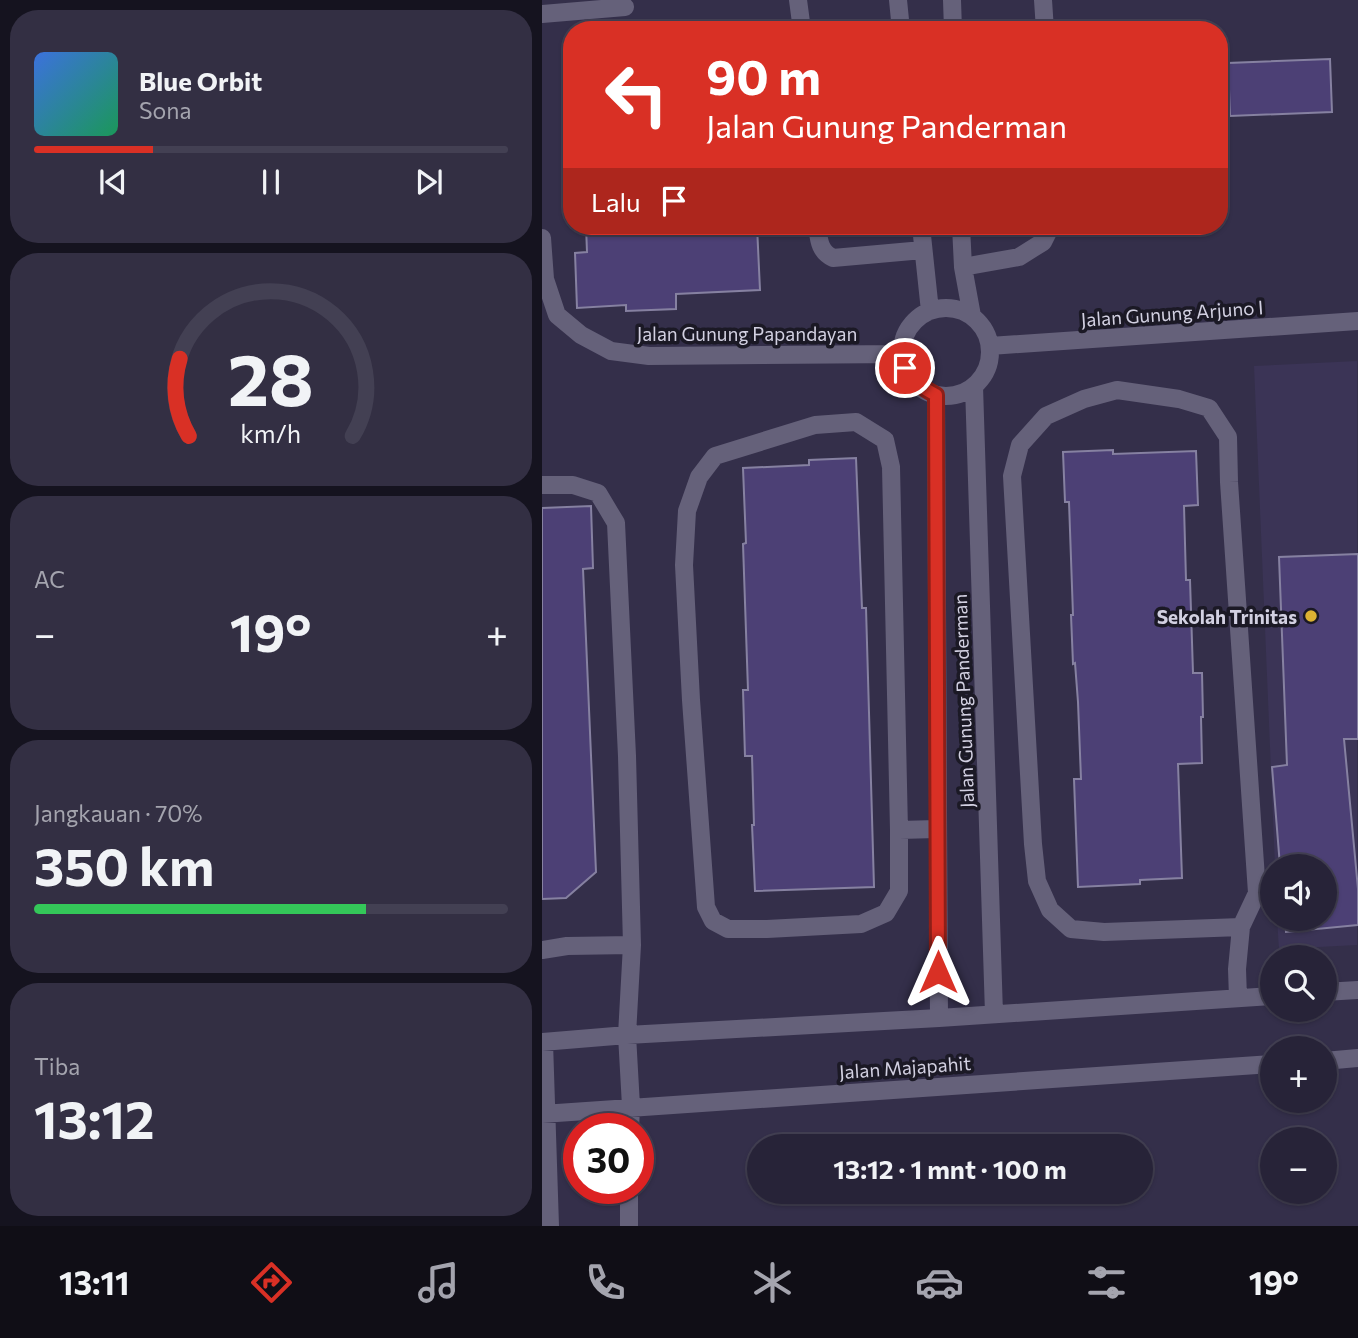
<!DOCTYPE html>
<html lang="id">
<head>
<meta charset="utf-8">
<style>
	body { margin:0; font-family:Commissioner,sans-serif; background:#332f43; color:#f1f3f6; height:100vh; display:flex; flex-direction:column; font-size:26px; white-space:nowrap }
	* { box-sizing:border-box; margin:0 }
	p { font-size:23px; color:#a4a4ae }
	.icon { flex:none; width:38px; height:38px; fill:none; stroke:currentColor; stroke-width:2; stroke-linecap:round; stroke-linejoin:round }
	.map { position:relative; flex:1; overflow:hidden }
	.details { display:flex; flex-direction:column; gap:10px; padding:10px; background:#15131f; width:542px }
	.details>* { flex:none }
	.guide { position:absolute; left:21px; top:21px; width:665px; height:214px; border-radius:28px; box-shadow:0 2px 5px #0004,0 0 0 2px #434053; background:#d93025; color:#fff; overflow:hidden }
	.tools { position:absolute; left:718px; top:854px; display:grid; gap:14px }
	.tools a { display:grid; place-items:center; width:77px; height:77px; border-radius:50%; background:#272338; box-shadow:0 2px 5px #0004,0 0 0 2px #434053; font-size:35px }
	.speed { position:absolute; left:21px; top:1113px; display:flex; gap:14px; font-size:35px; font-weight:700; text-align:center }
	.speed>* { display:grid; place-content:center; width:91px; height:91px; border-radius:50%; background:#272338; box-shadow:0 2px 5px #0004,0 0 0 2px #434053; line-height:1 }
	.speed .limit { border:10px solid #d22; background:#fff; color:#111 }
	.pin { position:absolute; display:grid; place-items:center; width:60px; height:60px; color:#fff; margin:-30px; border:4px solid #fff; border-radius:50%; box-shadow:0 2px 7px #0007 }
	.me { position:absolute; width:77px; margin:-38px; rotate:0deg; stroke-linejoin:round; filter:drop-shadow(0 0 5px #0008) }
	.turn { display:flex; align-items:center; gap:24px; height:147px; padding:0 28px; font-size:32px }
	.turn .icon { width:91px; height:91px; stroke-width:2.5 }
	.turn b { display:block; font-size:49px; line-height:60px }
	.then { display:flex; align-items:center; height:66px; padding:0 28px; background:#0003; gap:14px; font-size:26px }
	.big { font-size:52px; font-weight:700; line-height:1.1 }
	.details .card { flex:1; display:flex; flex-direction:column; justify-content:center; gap:10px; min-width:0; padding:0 24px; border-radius:28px; background:#332f43 }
	.details .dial { align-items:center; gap:0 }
	.dial svg { height:182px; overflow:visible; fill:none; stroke:#434053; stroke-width:7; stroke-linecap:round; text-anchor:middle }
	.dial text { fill:#f1f3f6; stroke:none }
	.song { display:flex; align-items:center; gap:21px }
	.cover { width:84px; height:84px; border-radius:10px; background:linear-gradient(135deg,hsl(220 70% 55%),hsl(150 70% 35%)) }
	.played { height:7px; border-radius:4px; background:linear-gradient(90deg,#d93025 25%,#434053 25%) }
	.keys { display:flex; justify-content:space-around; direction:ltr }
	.heat { display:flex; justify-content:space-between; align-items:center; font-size:38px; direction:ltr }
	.charge { height:10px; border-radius:5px; background:linear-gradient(90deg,#34c759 70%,#434053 0) }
	.trip { position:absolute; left:205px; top:1134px; width:406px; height:70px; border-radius:35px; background:#272338; box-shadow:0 2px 5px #0004,0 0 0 2px #434053; font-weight:700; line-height:70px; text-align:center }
	.tab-bar { display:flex; height:112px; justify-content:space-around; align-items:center; background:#100e16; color:#a4a4ae }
	.tab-bar .icon { width:49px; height:49px }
	.tab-bar .on { color:#d93025 }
	.tab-bar b { font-size:32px; color:#f1f3f6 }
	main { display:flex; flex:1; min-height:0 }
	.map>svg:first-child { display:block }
	.built { fill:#3b3456 }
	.building { fill:#4c4075; stroke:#8681a1; stroke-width:2 }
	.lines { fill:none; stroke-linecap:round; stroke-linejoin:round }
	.minor { stroke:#65617a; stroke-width:18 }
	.route-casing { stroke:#8d1f18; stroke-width:18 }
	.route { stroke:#d93025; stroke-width:12 }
	.poi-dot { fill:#dcb233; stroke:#1b1925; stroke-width:2.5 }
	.labels { text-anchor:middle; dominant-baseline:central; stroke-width:7; stroke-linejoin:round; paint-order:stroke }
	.street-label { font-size:19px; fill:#d2d0e1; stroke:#1b1925 }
	.poi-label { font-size:19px; font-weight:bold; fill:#d2d0e1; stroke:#1b1925; text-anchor:end }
</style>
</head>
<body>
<main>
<section class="details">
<div class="card">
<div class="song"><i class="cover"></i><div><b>Blue Orbit</b><p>Sona</p></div></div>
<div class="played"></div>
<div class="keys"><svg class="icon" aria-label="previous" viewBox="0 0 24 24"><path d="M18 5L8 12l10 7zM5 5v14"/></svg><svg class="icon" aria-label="pause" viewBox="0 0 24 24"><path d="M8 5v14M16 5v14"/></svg><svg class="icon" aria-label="next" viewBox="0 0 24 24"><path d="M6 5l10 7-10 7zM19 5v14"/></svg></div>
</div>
<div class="card dial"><svg viewBox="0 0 100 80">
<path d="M14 69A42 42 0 1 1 86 69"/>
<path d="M14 69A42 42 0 0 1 10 35" stroke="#d93025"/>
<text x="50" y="56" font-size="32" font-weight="700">28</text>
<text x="50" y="72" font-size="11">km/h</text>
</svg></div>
<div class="card"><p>AC</p>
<div class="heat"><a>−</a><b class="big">19°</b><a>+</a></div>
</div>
<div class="card"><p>Jangkauan · 70%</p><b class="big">350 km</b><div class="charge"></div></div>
<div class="card"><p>Tiba</p><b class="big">13:12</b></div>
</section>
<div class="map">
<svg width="816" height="1226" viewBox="0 0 816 1226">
	<rect width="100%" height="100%" fill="#342f4a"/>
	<!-- built -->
	<path class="built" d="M 815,361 L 815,945 L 737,949 L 735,919 L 782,919 L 782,866 L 733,866 L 712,366 Z"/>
	<!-- building -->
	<path class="building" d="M 788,59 L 790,112 L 688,116 L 686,63 Z
		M 44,226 L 215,226 L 218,290 L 134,294 L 134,309 L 84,311 L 84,305 L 35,308 L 33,253 L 45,252 Z
		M 571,450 L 571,454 L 654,451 L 656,505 L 642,506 L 644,580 L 648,580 L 651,673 L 660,673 L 661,717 L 659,717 L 660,763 L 636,764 L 640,878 L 598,880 L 598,884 L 536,887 L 532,779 L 539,779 L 536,702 L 533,663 L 531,664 L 529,615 L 531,615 L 527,502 L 523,502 L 521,452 Z
		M 314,458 L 320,608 L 324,608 L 332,887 L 213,891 L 210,825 L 212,825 L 210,756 L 203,756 L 201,690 L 206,690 L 201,544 L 204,543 L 201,468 L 267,465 L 267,460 Z
		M 49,506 L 51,568 L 41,569 L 54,872 L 24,898 L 0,899 L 0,508 Z
		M 816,554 L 816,739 L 802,739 L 816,889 L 816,925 L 744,932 L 743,919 L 782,919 L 782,866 L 738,866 L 730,767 L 745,765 L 737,557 Z"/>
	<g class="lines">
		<!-- minor -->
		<path class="minor" d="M 256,0 L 260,30
			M 356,0 L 359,30
			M 410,0 L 411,30
			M 501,0 L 503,30
			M 0,14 L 83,7
			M 275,226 C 277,240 277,251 291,258 L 381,250
			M 379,226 L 388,311
			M 419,226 L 421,267 L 430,316
			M 0,238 L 3,279 L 15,315 L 39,335 L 69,351 L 107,356 L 360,354
			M 421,267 L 477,257 L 501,242 L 509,226
			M360 352a44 44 0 1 1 88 0a44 44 0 1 1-88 0Z
			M 448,346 L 816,321
			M 432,386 L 452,1014
			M 394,395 L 397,1018
			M 0,485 L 31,485 L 56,493 L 74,523 L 85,756 L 90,945 L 25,946 L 0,950
			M 357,830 L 357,891 L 344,913 L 319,924 L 225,929 L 186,929 L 171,921 L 164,907 L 149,700 L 142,565 L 145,511 L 157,477 L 173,456 L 273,425 L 314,422 L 343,440 L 349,467 L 357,830 L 395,829
			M 782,992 L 816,990
			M 696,998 L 695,969 L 699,927 L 715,893 L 687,482 L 686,437 L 667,408 L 637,399 L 575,390 L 542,399 L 504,416 L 478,445 L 470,476 L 491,844 L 495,881 L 508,910 L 529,929 L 562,932 L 699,927
			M 0,1042 L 85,1035 L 397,1018 L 730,996
			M 2,1042 L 8,1226
			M 782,1061 L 816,1058
			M 0,1114 L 730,1064
			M 88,1129 L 89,1106 L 85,1035 L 90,945
			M 87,1226 L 87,1188"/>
	</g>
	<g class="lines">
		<!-- route casing -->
		<g class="route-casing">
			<path id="route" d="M 363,368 C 372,381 380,388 394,395 L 396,972"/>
		</g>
		<!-- route -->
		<use href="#route" class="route"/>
	</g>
	<!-- markers -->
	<circle class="poi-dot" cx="769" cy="616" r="7"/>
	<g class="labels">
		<!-- street labels -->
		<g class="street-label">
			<text transform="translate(630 313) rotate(-4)">Jalan Gunung Arjuno I</text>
			<text x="205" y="333">Jalan Gunung Papandayan</text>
			<text transform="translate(421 701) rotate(-92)">Jalan Gunung Panderman</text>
			<text transform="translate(363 1067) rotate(-4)">Jalan Majapahit</text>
		</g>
		<!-- poi labels -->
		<g class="poi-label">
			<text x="755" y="616">Sekolah Trinitas</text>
		</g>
	</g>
</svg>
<div class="tools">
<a><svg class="icon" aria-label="sound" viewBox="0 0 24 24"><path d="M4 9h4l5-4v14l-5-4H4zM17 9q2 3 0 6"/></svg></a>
<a><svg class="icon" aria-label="search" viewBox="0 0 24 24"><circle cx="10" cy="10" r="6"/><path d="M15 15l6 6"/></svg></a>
<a>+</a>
<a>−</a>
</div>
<div class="speed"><div class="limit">30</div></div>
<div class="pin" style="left:363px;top:368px;background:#d93025"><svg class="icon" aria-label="arrive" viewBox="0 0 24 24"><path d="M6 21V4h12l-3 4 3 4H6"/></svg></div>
<svg class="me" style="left:396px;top:972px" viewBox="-20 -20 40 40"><path d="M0-17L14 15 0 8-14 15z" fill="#d93025" stroke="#fff" stroke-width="4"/></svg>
<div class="trip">13:12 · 1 mnt · 100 m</div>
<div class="guide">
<div class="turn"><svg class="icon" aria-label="left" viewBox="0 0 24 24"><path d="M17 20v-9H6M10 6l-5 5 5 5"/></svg><div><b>90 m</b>Jalan Gunung Panderman</div></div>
<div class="then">Lalu<svg class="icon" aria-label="arrive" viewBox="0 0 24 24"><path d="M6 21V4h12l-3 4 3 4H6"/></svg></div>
</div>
</div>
</main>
<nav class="tab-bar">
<b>13:11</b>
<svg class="icon on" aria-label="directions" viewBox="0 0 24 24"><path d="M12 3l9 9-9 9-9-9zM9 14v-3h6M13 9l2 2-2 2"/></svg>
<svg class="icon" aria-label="music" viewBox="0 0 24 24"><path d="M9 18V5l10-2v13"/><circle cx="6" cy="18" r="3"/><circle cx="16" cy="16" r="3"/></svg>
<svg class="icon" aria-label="phone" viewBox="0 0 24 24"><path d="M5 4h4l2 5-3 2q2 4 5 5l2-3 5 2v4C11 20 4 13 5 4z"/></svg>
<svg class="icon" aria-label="climate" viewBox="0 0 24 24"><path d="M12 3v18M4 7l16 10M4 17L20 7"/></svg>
<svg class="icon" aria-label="car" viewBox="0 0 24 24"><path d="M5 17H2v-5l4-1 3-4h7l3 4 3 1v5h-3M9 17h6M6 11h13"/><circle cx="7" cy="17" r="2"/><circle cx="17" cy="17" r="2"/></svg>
<svg class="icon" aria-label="filters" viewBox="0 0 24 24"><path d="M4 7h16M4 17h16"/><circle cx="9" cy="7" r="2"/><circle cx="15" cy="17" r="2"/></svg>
<b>19°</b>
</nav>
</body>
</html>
